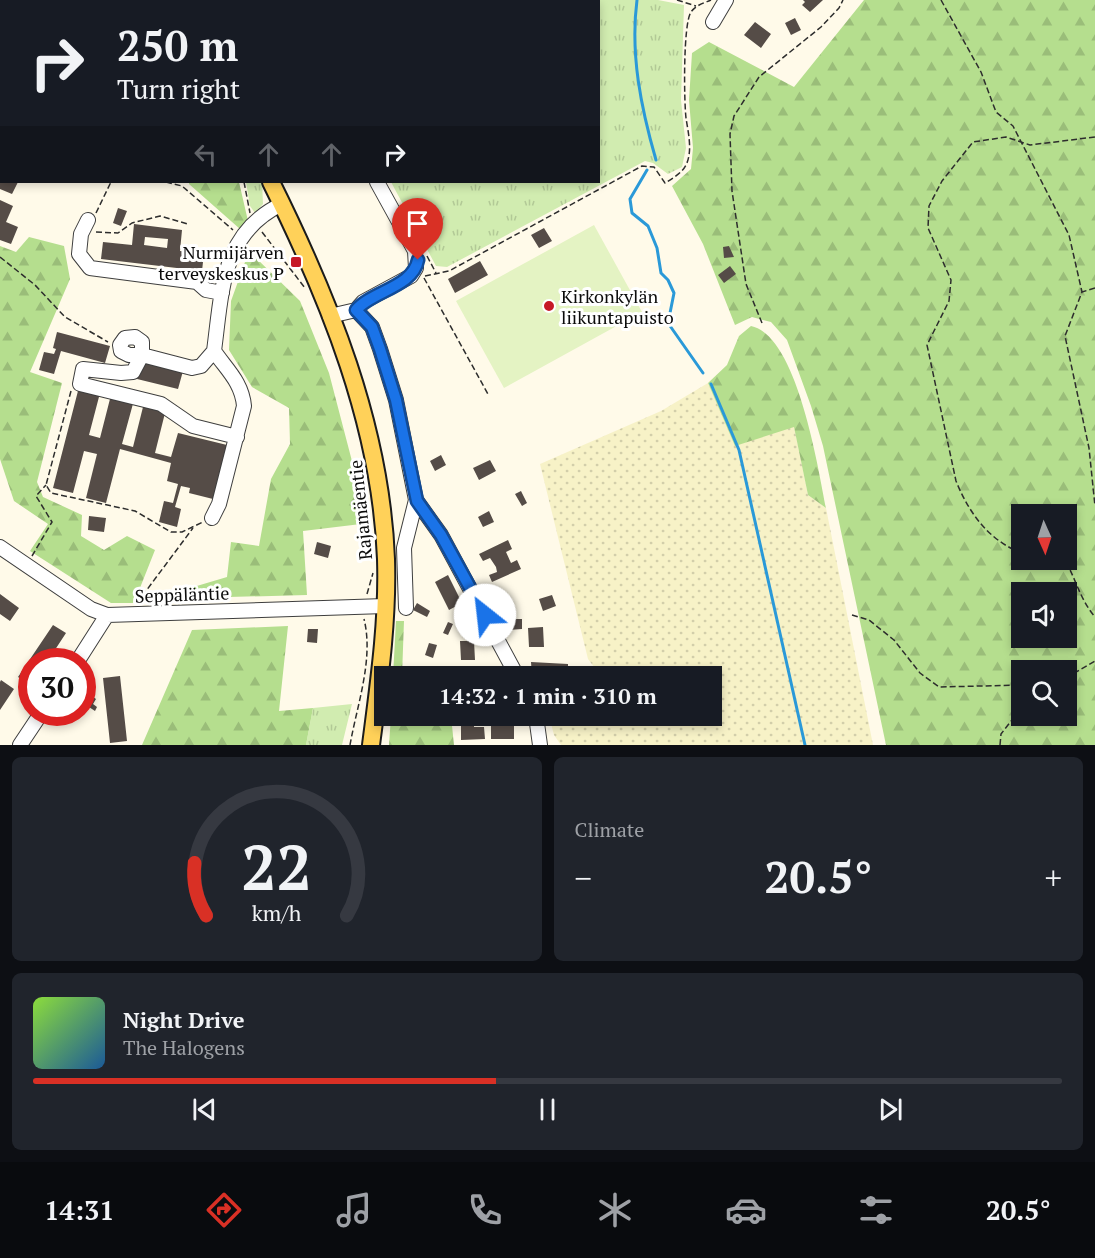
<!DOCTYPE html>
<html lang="en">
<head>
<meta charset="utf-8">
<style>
	body { margin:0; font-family:"PT Serif",serif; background:#20242c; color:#f1f3f6; height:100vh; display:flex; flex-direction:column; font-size:22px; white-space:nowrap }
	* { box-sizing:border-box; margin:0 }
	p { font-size:20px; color:#9ea1a6 }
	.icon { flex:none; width:33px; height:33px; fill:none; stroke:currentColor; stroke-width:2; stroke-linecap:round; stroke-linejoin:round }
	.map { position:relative; height:745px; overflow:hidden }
	.side { display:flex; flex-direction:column; gap:12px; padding:12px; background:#0d0f14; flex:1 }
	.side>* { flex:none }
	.banner { position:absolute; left:0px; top:0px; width:600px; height:183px; box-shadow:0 3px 9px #0003; background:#171b24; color:#f1f3f6; overflow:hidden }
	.needle { width:39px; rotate:177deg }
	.buttons { position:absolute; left:1011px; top:504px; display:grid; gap:12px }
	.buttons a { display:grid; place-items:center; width:66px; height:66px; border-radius:0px; background:#171b24; box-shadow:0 3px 9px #0003; font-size:30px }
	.speed { position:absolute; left:18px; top:648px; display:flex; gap:12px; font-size:30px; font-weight:700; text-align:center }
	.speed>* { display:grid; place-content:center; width:78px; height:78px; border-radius:50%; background:#171b24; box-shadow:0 3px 9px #0003; line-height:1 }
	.speed .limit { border:9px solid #d22; background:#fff; color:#111 }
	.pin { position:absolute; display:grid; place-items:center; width:51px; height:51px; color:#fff; margin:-62px -26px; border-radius:50% 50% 50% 0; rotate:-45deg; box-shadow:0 0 6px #0007 }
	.pin .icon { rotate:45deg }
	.me { position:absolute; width:66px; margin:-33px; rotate:331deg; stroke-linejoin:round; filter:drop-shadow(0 0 4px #0008) }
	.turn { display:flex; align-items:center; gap:21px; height:126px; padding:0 18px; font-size:27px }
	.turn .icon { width:78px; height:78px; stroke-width:2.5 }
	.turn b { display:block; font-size:42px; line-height:51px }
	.lanes { display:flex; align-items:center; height:57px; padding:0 18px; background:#0003; justify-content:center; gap:30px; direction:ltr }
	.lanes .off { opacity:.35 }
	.big { font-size:45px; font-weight:700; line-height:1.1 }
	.side .tile { flex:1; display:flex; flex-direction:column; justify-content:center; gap:9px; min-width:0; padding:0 21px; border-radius:9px; background:#20242c }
	.side .dial { align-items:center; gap:0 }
	.dial svg { height:156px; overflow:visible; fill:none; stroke:#363941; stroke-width:7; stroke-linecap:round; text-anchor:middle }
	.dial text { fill:#f1f3f6; stroke:none }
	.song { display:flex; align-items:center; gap:18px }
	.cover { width:72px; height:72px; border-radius:9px; background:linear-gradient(135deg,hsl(90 70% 55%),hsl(210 70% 35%)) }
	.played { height:6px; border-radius:3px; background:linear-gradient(90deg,#d93025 45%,#363941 45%) }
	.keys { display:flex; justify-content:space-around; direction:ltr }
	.heat { display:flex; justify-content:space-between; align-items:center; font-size:33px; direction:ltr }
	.side .tiles { flex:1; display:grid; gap:12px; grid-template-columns:1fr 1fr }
	.tile:last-child { grid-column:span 2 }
	.trip { position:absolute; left:374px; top:666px; width:348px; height:60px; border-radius:0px; background:#171b24; box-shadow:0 3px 9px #0003; font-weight:700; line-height:60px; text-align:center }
	.tab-bar { display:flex; height:96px; justify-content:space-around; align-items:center; background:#090b0e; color:#9ea1a6 }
	.tab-bar .icon { width:42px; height:42px }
	.tab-bar .active { color:#d93025 }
	.tab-bar b { font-size:27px; color:#f1f3f6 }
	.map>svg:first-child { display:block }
	.farmland { fill:url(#farmland-dots) }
	.grass { fill:url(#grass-tufts) }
	.forest { fill:url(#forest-firs); fill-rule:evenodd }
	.pitch { fill:#e4f3c3 }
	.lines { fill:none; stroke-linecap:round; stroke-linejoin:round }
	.stream { stroke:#2a99d8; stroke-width:3 }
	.building { fill:#554c47; fill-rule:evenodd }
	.minor-casing { stroke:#3e3e3e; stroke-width:16 }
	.major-casing { stroke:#1c1c1c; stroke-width:20 }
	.path { stroke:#2d2d2d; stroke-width:1.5; stroke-dasharray:6 3; stroke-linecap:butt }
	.minor { stroke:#fff; stroke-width:14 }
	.major { stroke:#ffd159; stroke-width:16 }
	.route-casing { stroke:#114b97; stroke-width:15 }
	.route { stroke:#1a73e8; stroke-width:10 }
	.poi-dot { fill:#c61826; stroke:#fff; stroke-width:2 }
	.labels { text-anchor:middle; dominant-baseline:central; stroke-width:6; stroke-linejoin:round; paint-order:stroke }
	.poi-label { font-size:18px; fill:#0b0b0b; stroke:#fff; text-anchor:end }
	.street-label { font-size:18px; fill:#0b0b0b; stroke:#fff }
</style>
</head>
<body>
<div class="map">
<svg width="1095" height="745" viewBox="0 0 1095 745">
	<defs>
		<pattern id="farmland-dots" width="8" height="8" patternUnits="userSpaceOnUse" patternTransform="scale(1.5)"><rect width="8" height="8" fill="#f7f2c7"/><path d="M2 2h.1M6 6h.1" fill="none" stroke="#d2ceaa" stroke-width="1.8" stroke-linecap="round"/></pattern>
		<pattern id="grass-tufts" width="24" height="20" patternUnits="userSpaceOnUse" patternTransform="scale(1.5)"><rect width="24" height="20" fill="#d1ecb0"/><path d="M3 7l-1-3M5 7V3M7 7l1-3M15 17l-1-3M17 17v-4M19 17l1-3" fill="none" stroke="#b2c996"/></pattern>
		<pattern id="forest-firs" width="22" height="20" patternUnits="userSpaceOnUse" patternTransform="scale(1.5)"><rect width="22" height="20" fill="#b5de8e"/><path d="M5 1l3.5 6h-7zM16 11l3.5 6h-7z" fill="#9abd79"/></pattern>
	</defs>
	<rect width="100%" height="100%" fill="#fffae9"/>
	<!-- farmland -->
	<path class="farmland" d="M 708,383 L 735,445 L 794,426 L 808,495 L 826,508 L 873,745 L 561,745 L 554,735 L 549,716 L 711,716 L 711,676 L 601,676 L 588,659 L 540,464 L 661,411 Z"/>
	<!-- grass -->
	<path class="grass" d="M 557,0 L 658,0 L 684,5 L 681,100 L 686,148 L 682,167 L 668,174 L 653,163 L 645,161 L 447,267 L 436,266 L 391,182 L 598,182 L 598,2 L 554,1 Z
		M 246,182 L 262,183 L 263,204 L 255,213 L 250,206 Z
		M 352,704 L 342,745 L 306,745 L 313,708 Z"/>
	<!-- forest -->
	<path class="forest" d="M 864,0 L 1095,0 L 1095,745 L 886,745 L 823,446 L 811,406 L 787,340 L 771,322 L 752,317 L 735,325 L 703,244 L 672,186 L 691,169 L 693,148 L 689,100 L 692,53 L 709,42 L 794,87 ZM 1022,514 L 1066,514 L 1066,560 L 1022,560 ZM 1022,592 L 1066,592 L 1066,638 L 1022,638 ZM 1022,670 L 1066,670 L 1066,716 L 1022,716 Z
		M 189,182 L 239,182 L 248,221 L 240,229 L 189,184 Z
		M 29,237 L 64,246 L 70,279 L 30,372 L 62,383 L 37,482 L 43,497 L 82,515 L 81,536 L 104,550 L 127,536 L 155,550 L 134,603 L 111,603 L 30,551 L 48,524 L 14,501 L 0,459 L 0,246 L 16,252 Z
		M 249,251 L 300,301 L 329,373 L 359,488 L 361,524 L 303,531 L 307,595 L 153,599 L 227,577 L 231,542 L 259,546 L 271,479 L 290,444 L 289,408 L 252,387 L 229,350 L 231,301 Z
		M 751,326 C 797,335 818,467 826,508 L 808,495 L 794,427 L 735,446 L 708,383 L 727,365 L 739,336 Z
		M 396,621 L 404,621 L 402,676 L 393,676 Z
		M 288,626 L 279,711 L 313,708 L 306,745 L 142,745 L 192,630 Z
		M 391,716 L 451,716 L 454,745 L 389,745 Z"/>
	<!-- pitch -->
	<path class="pitch" d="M 594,225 L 642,312 L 504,388 L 456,301 Z"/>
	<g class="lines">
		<!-- stream -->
		<path class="stream" d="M 637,0 C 630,54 641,108 656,160
			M 647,170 L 630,199 L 632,213 L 648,226 L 657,248 L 661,273 L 668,280 L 674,293 L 668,323 L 703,373
			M 711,384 L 739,450 L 805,745"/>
	</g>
	<!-- building -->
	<path class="building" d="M 803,0 L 823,0 L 810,12 L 802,5 L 805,2 Z
		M 795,18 L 801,30 L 791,35 L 785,23 Z
		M 755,22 L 771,34 L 761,48 L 744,35 Z
		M 0,182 L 18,182 L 12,194 L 0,189 Z
		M 0,200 L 13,206 L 6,222 L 18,227 L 11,244 L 0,240 Z
		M 118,208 L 127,211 L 121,226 L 113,223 Z
		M 134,224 L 182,230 L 180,251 L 204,253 L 202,271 L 101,259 L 103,242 L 132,245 ZM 145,237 L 168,239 L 167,248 L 144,245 Z
		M 544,228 L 552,241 L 539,248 L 531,235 Z
		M 729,246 L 734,257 L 724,258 L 723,247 Z
		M 480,261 L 488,275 L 455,293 L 448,279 Z
		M 730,266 L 736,274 L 724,283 L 718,275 Z
		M 57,332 L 110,346 L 105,363 L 61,351 L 54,374 L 39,370 L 44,352 L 54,354 L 56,349 L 53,348 Z
		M 142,361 L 183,371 L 178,389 L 137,379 Z
		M 79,387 L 100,393 L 89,435 L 100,438 L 111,395 L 134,400 L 122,444 L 133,447 L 144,403 L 166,409 L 155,453 L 171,457 L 178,433 L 227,445 L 213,499 L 189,493 L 190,488 L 181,486 L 175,507 L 181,509 L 177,527 L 159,522 L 164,501 L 173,503 L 178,484 L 167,481 L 171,463 L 120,449 L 106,503 L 86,498 L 97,454 L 84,451 L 73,493 L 53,488 Z
		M 441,455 L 446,465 L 435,471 L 430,461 Z
		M 490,460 L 496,471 L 479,480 L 473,468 Z
		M 521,491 L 527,503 L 522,506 L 515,494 Z
		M 489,511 L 494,522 L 483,527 L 478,517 Z
		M 89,516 L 106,518 L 104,532 L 88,530 Z
		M 508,540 L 512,549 L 506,552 L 511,563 L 517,560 L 521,569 L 492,582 L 489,575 L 497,572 L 496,567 L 490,558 L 483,561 L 479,554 Z
		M 317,542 L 331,546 L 328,558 L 314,554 Z
		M 448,575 L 462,603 L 449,610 L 435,582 Z
		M 0,594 L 19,608 L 10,621 L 0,614 Z
		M 552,595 L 556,606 L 543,611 L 539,599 Z
		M 417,603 L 430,611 L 427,617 L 413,610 Z
		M 507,619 L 522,619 L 522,629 L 507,630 Z
		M 448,622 L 453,624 L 448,635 L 443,633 Z
		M 53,625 L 66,633 L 47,662 L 32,662 L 32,686 L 18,677 Z
		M 460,625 L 473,625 L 474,633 L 460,634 Z
		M 543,627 L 544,647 L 529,647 L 528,628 Z
		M 308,629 L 318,629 L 317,643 L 307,642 Z
		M 460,641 L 474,641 L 475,660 L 461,660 Z
		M 429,643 L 437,645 L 433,658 L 425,655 Z
		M 531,662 L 568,664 L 568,676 L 532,676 Z
		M 120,676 L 127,741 L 110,743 L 103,678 Z
		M 1,680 L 14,689 L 0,710 L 0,682 Z
		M 92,696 L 96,699 L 93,704 L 97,707 L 95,711 L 86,705 Z
		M 505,721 L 514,721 L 514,739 L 491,739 L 491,725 L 505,725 Z
		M 461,722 L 474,722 L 474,727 L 484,727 L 485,739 L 461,740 Z"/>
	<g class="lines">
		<!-- minor casing -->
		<g class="minor-casing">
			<path id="minor" d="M 72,2 L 73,0
				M 260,2 L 261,0
				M 713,22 L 726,0
				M 0,40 L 2,41
				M 0,70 L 2,68
				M 0,101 L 2,99
				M 88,220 L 81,234 L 79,254 L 90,268 L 197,282 L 206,290 L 222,293
				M 356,310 L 363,302 L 411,276 L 416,268 L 415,251 L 377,182
				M 330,316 L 356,310 L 372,327 L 380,349 L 396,400 L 416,500 L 441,535 L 517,676
				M 214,351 L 201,366 L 192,368 L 142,355 L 142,342 L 135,337 L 125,338 L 120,345 L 121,351 L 129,355 L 142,355 L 133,372 L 121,373 L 83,369 L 80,384 L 161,404 L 193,426 L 237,437
				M 212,518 L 219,504 L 244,406 C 242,382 226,369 214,351 C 222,292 221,233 282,204
				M 0,547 L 91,609 L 107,615 L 385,606
				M 406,608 L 404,548 L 416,500
				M 77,662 L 107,615
				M 536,716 L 540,745
				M 20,745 L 42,712"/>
		</g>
		<!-- major casing -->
		<g class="major-casing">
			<path id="major" d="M 153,0 L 155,2
				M 271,182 C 329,299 381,426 386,559 C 388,621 379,683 371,745"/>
		</g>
		<!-- path -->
		<path class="path" d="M 129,0 L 131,2
			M 246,0 L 247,2
			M 476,0 L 477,2
			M 677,0 L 696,6
			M 941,0 L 981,72 L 996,112 L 1013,126 L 1069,235 L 1082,292
			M 50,2 L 51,0
			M 275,2 L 276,0
			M 546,2 L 548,0
			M 166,182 L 182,186 L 233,230
			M 244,182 L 250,213
			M 96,213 L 111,182
			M 96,232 L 118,233 L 132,223 L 160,216 L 188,224
			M 262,232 L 305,288
			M 427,256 L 436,273
			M 0,257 L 35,285 L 65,317 L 108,342
			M 425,276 L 449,271 L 642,166 L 654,167 L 665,183 C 673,178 682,173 686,165 C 693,151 688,132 686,118 C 684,101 683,24 691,12 C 696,5 704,3 711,0
			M 424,278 L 489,396
			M 1095,288 L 1082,292 L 1065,336 L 1089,448 L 1095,506
			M 762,323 L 746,284 L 732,191 L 730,134 L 734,116 L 759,77 L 821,27 L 839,8 L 843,0
			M 71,391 L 46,485 L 51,493 L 135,511 L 171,532 L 182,532 L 203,522
			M 1022,553 C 989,541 969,513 956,481 L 927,345 L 949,301 L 951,280 L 928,228 L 929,206 L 942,181 L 973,142 L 1006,137 L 1030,145 L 1095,137
			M 32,556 L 52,522 L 36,496 L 46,485
			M 1048,560 L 1066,562 C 1077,582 1080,599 1095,617
			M 367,594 L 373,573
			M 137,603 L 193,528
			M 852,615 L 869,620 L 894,640 L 920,673 L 939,687 L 1022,685
			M 1066,678 L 1095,661
			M 350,745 C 357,705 374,659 364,619
			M 1000,745 L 1001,734 L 1022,707"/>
		<!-- minor -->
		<use href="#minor" class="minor"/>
		<!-- major -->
		<use href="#major" class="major"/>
	</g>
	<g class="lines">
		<!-- route casing -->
		<g class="route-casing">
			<path id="route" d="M 418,260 C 413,287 372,291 356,310 L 372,327 L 380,349 L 396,400 L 417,501 L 441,535 L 485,615"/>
		</g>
		<!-- route -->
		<use href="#route" class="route"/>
	</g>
	<!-- markers -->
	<g class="poi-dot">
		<rect x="290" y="256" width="12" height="12" rx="3"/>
		<circle cx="549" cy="306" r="6"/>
	</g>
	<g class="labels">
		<!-- poi labels -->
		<g class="poi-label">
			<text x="284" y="252">Nurmijärven<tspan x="284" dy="21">terveyskeskus P</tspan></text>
			<text x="561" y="296" text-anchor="start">Kirkonkylän<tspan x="561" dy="21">liikuntapuisto</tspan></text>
		</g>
		<!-- street labels -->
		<g class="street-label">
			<text transform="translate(360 510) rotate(-96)">Rajamäentie</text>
			<text transform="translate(182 594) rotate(-2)">Seppäläntie</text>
		</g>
	</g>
</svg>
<div class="buttons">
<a><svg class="needle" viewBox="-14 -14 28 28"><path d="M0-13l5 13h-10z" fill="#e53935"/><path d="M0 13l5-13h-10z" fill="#9ea1a6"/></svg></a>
<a><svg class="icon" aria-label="sound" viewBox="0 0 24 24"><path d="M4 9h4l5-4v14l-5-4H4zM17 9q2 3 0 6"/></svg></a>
<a><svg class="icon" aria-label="search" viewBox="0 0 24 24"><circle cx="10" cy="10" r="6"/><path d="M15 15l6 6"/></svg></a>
</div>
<div class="speed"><div class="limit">30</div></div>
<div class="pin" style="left:418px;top:260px;background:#d93025"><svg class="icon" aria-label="arrive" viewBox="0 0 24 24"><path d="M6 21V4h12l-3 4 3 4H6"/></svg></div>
<svg class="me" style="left:485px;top:615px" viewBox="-20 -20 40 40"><circle r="19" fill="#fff"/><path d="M0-13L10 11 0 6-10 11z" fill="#1a73e8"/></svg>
<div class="trip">14:32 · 1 min · 310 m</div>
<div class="banner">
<div class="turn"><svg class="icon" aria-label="right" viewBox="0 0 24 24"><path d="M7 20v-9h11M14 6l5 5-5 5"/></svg><div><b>250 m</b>Turn right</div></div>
<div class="lanes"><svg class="icon off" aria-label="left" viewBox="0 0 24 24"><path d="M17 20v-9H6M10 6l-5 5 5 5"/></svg><svg class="icon off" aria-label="ahead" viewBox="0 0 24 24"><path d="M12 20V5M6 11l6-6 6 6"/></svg><svg class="icon off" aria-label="ahead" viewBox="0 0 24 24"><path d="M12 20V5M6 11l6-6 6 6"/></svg><svg class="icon" aria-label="right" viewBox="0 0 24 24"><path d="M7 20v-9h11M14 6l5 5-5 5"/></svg></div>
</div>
</div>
<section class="side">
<div class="tiles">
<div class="tile dial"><svg viewBox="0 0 100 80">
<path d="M14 69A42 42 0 1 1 86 69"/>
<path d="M14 69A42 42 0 0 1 8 42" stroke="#d93025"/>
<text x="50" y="56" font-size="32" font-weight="700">22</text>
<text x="50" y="72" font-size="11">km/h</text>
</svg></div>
<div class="tile"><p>Climate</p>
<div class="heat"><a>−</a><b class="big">20.5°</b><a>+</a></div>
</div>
<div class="tile">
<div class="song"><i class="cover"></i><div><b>Night Drive</b><p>The Halogens</p></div></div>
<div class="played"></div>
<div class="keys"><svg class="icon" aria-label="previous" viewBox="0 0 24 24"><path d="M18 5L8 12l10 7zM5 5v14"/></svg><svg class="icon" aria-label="pause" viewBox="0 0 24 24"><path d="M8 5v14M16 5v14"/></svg><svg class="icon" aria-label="next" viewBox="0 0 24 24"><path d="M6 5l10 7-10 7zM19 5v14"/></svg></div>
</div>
</div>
</section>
<nav class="tab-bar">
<b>14:31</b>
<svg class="icon active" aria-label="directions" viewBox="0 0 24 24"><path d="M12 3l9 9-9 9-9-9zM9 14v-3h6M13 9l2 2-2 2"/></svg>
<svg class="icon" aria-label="music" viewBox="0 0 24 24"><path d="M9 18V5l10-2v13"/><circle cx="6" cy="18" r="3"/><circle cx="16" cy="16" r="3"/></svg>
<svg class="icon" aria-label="phone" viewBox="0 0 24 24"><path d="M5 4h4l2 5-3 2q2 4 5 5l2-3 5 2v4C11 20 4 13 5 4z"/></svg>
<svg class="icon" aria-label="climate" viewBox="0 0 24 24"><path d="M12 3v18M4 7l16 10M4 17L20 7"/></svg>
<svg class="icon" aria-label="car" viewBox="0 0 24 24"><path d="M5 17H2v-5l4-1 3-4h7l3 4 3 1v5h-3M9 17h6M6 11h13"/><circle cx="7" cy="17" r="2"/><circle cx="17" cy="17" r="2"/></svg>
<svg class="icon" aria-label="filters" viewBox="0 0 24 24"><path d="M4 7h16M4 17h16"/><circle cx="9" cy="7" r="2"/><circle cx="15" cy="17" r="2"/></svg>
<b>20.5°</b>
</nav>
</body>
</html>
